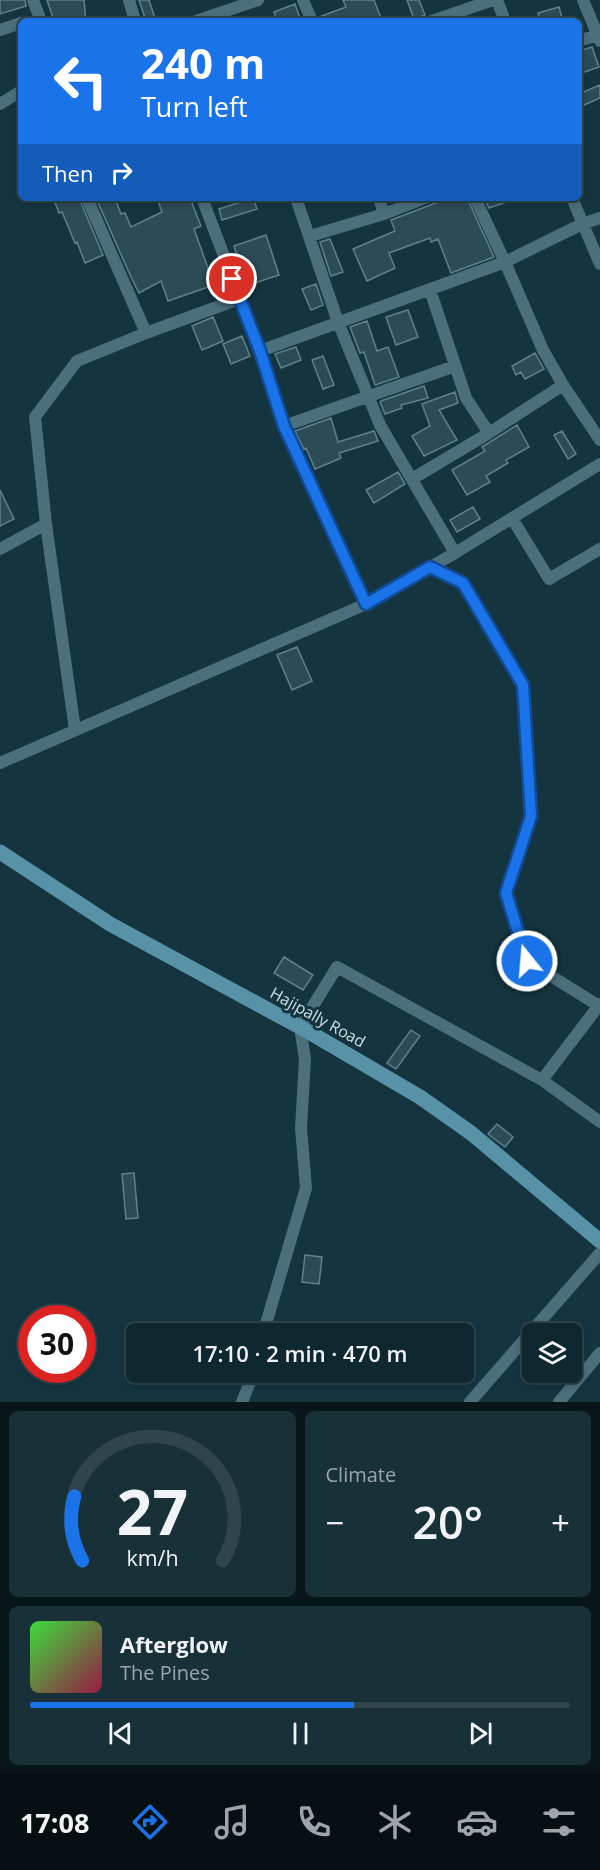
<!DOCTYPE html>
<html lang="en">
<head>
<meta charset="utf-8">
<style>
	body { margin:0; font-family:"Open Sans",sans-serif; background:#183038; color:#f1f3f6; height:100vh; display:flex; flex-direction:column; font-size:22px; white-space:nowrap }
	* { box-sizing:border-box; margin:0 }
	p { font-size:20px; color:#9ba6ab }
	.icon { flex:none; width:33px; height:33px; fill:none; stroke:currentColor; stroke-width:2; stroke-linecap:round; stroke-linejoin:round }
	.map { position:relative; height:1402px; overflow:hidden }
	.panel { display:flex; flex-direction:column; gap:9px; padding:9px; background:#08161a; flex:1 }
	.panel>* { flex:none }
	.guide { position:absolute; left:18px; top:18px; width:564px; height:183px; border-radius:9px; box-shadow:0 3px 9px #0003,0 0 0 2px #2f444c; background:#1a73e8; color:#fff; overflow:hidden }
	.tools { position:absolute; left:522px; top:1323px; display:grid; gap:12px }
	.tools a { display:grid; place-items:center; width:60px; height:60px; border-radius:9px; background:#0f2830; box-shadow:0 3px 9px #0003,0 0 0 2px #2f444c; font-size:30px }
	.speed { position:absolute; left:18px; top:1305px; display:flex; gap:12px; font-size:30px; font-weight:700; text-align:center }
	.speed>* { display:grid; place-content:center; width:78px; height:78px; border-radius:50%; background:#0f2830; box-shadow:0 3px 9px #0003,0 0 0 2px #2f444c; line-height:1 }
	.speed .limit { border:9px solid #d22; background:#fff; color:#111 }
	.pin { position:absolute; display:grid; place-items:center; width:51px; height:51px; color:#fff; margin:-26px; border:3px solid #fff; border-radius:50%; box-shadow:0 2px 6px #0007 }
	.me { position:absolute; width:66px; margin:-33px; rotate:343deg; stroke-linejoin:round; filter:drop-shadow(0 0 4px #0008) }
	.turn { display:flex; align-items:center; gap:21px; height:126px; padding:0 24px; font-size:27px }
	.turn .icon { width:78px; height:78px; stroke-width:2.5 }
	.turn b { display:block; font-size:42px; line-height:51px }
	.then { display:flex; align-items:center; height:57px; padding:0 24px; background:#0003; gap:12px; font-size:22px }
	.big { font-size:45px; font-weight:600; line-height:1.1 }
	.panel .tile { flex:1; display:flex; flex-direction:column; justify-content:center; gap:9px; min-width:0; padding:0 21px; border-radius:9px; background:#183038 }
	.panel .dial { align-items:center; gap:0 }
	.dial svg { height:156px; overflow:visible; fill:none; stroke:#2f444c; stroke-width:7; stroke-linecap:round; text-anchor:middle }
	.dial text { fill:#f1f3f6; stroke:none }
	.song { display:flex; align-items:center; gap:18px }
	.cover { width:72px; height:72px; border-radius:9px; background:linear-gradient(135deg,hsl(120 70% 55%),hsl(340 70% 35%)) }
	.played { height:6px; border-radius:3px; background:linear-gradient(90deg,#1a73e8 60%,#2f444c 60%) }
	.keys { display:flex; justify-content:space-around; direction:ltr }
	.heat { display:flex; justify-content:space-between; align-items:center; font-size:33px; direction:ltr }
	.panel .tiles { flex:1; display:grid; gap:9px; grid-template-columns:1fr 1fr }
	.tile:last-child { grid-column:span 2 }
	.trip { position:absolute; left:126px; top:1323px; width:348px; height:60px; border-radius:9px; background:#0f2830; box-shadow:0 3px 9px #0003,0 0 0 2px #2f444c; font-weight:600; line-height:60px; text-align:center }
	.menu { display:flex; height:96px; justify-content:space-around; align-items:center; background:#061013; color:#9ba6ab }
	.menu .icon { width:42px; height:42px }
	.menu .active { color:#1a73e8 }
	.menu b { font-size:27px; color:#f1f3f6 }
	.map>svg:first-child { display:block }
	.building { fill:#2b4b57; stroke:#5f818e; stroke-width:1.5 }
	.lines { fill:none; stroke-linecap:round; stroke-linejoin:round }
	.street { stroke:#4b6f7c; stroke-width:12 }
	.secondary { stroke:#5792a7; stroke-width:15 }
	.route-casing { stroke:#114b97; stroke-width:15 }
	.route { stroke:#1a73e8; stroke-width:10 }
	.labels { text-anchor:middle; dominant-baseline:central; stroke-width:6; stroke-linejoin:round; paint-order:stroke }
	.street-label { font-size:16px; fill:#cddfe6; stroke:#143540 }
</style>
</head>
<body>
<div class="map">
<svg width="600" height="1402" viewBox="0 0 600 1402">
	<rect width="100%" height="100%" fill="#143540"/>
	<!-- building -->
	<path class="building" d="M 0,0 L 25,0 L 26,6 L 0,14 Z
		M 47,0 L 84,0 L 86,21 L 54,21 Z
		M 139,0 L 149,0 L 155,18 L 146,21 Z
		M 343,0 L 374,0 L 382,21 L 320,21 L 319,17 L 346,7 Z
		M 407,0 L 419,0 L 425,15 L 414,19 Z
		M 295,4 L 301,21 L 277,21 L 274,12 Z
		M 559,7 L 563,21 L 540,21 L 538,13 Z
		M 592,47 L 599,67 L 579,74 L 579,51 Z
		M 600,85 L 600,98 L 584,105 L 579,94 Z
		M 53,198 L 79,198 L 103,255 L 85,263 L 77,242 L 75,243 L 62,212 L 59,213 Z
		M 96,198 L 115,198 L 121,214 L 125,213 L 131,227 L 162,212 L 157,198 L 190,198 L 201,226 L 194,229 L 214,285 L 168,301 L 161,281 L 139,293 L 131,277 Z
		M 253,198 L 257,209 L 222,220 L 219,209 Z
		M 449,198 L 467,198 L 494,257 L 451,273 L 438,239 L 431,242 L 430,238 L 389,253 L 395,268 L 367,281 L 353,249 L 395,231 L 391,220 Z
		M 484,198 L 512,198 L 512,200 L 489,208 Z
		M 266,235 L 279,275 L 246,286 L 234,246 Z
		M 330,239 L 343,272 L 331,276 L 320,242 Z
		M 316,284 L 323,305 L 311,310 L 302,289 Z
		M 408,310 L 418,337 L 396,345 L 386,317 Z
		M 213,317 L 223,341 L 202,350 L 192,326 Z
		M 367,321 L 377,351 L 388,347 L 399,377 L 375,385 L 364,352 L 360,353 L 350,327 Z
		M 242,336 L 250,356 L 231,364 L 223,344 Z
		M 296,347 L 301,360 L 281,368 L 275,354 Z
		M 535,353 L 544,369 L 525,379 L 521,372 L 516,375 L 512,366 Z
		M 323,356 L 334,385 L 323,389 L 312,360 Z
		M 424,386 L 428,398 L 401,405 L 402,408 L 385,414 L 380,402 L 381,401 Z
		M 455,392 L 458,403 L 439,410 L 457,440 L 424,456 L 412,436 L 430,426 L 422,404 Z
		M 331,418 L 338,442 L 374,431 L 378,441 L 339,453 L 341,458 L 315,469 L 306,448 L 304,449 L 295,431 Z
		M 517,425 L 529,447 L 506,460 L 508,463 L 486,476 L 490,482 L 467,495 L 452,470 L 485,451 L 482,447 Z
		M 562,431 L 576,454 L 568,459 L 554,435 Z
		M 398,472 L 405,484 L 374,503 L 366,490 Z
		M 0,490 L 14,519 L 0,526 Z
		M 473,507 L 480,519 L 457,532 L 450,520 Z
		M 297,647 L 312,681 L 292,690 L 277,655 Z
		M 284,957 L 313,975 L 303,990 L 274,973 Z
		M 411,1030 L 420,1036 L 396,1069 L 387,1063 Z
		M 497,1124 L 513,1137 L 505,1147 L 488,1134 Z
		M 134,1173 L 138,1218 L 126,1219 L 122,1174 Z
		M 305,1255 L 322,1257 L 319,1284 L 302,1282 Z"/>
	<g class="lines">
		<!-- street -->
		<path class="street" d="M 33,0 L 41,21
			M 129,0 L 135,21
			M 303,0 L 312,21
			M 497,0 L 505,21
			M 583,0 L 600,41
			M 196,21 L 258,0
			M 432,21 L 493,0
			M 0,30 L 21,23
			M 579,41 L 600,34
			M 0,104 L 21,91
			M 87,198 L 146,333
			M 202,198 L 260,351 L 284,426 L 366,604
			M 296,198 L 338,322 L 380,425 L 455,553
			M 379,198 L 384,214
			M 475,198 L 505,262 L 582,224 L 600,218
			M 572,198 L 600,264
			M 310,236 L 384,214 L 425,198
			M 430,290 L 466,398 L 489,433
			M 260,351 L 505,262 L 543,350 L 563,385 L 489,433 L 412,479
			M 563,385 L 600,440
			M 284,426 L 455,366
			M 512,518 L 549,579 L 600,549
			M 46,524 L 75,730
			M 0,549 L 46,524 L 35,417 L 77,361 L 146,333 L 239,299
			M 430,567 L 463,583 L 481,616 L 523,685 L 531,816 L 506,893 L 527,961 L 599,1006
			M 0,763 L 366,604 L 455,553 L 600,464
			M 542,1080 L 600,1122
			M 263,1334 L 306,1188 L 301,1128 L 305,1059 L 300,1027 L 337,967 L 542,1080 L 600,1004
			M 242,1402 L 254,1372
			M 470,1402 L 600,1253
			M 559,1402 L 600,1353"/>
		<!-- secondary -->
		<path class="secondary" d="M 0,852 L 110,924 L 309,1032 L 420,1097 L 471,1133 L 600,1241"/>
	</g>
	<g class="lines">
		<!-- route casing -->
		<g class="route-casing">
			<path id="route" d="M 232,279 L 260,351 L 284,426 L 366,604 L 430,567 L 463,583 L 523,685 L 531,816 L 506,893 L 527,961"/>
		</g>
		<!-- route -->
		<use href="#route" class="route"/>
	</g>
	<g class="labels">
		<!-- street labels -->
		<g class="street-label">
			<text transform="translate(318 1017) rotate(29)">Hajipally Road</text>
		</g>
	</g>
</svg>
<div class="tools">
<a><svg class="icon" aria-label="layers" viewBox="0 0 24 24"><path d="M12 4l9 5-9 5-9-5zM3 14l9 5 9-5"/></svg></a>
</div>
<div class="speed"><div class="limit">30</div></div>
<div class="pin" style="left:232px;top:279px;background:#d93025"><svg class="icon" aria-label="arrive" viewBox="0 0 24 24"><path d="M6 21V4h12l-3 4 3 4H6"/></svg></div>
<svg class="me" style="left:527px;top:961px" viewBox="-20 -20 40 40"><circle r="17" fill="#1a73e8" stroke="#fff" stroke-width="3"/><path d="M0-11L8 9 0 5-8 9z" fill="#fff"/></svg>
<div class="trip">17:10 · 2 min · 470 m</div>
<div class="guide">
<div class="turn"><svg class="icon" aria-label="left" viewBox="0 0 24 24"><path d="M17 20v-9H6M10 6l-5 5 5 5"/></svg><div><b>240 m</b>Turn left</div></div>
<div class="then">Then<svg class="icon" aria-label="right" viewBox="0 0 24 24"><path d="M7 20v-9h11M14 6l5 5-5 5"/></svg></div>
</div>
</div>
<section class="panel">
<div class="tiles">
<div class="tile dial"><svg viewBox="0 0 100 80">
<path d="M14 69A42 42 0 1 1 86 69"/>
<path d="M14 69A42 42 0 0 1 10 36" stroke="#1a73e8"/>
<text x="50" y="56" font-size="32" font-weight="700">27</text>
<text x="50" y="72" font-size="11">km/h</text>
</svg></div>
<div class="tile"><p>Climate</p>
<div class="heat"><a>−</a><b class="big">20°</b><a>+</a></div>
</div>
<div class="tile">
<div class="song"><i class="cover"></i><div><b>Afterglow</b><p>The Pines</p></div></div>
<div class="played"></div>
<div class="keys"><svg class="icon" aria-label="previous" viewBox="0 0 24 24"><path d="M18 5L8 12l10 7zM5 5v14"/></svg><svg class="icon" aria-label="pause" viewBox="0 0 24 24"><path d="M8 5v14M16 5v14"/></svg><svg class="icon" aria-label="next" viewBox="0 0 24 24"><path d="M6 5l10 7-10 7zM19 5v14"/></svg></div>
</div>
</div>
</section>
<nav class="menu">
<b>17:08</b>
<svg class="icon active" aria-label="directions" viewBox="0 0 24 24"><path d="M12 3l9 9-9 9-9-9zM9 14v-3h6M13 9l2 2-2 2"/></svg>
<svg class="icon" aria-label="music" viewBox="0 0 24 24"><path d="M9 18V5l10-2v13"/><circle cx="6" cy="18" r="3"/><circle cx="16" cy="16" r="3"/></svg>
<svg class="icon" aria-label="phone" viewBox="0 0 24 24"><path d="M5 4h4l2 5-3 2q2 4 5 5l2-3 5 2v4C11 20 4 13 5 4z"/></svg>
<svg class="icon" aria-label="climate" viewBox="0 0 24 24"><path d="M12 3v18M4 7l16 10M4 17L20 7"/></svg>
<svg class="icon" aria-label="car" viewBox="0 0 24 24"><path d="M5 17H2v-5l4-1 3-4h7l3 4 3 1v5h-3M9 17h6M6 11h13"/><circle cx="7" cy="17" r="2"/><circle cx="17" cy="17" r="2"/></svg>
<svg class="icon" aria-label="filters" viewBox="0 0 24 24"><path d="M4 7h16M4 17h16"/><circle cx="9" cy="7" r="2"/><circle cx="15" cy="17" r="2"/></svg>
</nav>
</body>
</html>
